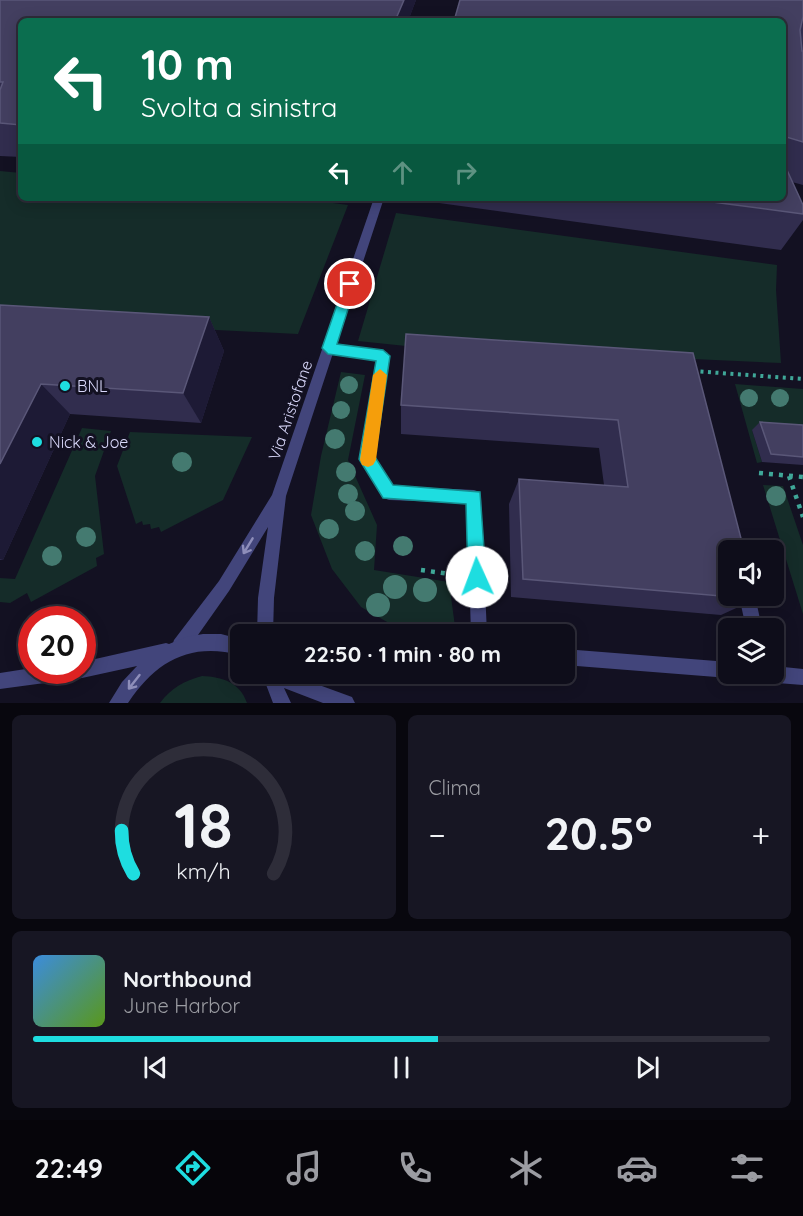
<!DOCTYPE html>
<html lang="it">
<head>
<meta charset="utf-8">
<style>
	body { margin:0; font-family:Quicksand,sans-serif; background:#171623; color:#f1f3f6; height:100vh; display:flex; flex-direction:column; font-size:22px; white-space:nowrap }
	* { box-sizing:border-box; margin:0 }
	p { font-size:20px; color:#9b9ca2 }
	.icon { flex:none; width:33px; height:33px; fill:none; stroke:currentColor; stroke-width:2; stroke-linecap:round; stroke-linejoin:round }
	.map { position:relative; height:703px; overflow:hidden }
	.side { display:flex; flex-direction:column; gap:12px; padding:12px; background:#08070e; flex:1 }
	.side>* { flex:none }
	.top-card { position:absolute; left:18px; top:18px; width:768px; height:183px; border-radius:9px; box-shadow:0 3px 15px #0003,0 0 0 2px #2e2d39; background:#0b6e4f; color:#fff; overflow:hidden }
	.tools { position:absolute; left:718px; top:540px; display:grid; gap:12px }
	.tools a { display:grid; place-items:center; width:66px; height:66px; border-radius:9px; background:#0e0d1a; box-shadow:0 3px 15px #0003,0 0 0 2px #2e2d39; font-size:30px }
	.speed { position:absolute; left:18px; top:606px; display:flex; gap:12px; font-size:30px; font-weight:700; text-align:center }
	.speed>* { display:grid; place-content:center; width:78px; height:78px; border-radius:50%; background:#0e0d1a; box-shadow:0 3px 15px #0003,0 0 0 2px #2e2d39; line-height:1 }
	.speed .limit { border:9px solid #d22; background:#fff; color:#111 }
	.pin { position:absolute; display:grid; place-items:center; width:51px; height:51px; color:#fff; margin:-26px; border:3px solid #fff; border-radius:50%; box-shadow:0 2px 6px #0007 }
	.me { position:absolute; width:66px; margin:-33px; rotate:358deg; stroke-linejoin:round; filter:drop-shadow(0 0 4px #0008) }
	.turn { display:flex; align-items:center; gap:21px; height:126px; padding:0 24px; font-size:27px }
	.turn .icon { width:78px; height:78px; stroke-width:2.5 }
	.turn b { display:block; font-size:42px; line-height:51px }
	.lanes { display:flex; align-items:center; height:57px; padding:0 24px; background:#0003; justify-content:center; gap:30px; direction:ltr }
	.lanes .off { opacity:.35 }
	.big { font-size:45px; font-weight:800; line-height:1.1 }
	.side .widget { flex:1; display:flex; flex-direction:column; justify-content:center; gap:9px; min-width:0; padding:0 21px; border-radius:9px; background:#171623 }
	.side .dial { align-items:center; gap:0 }
	.dial svg { height:156px; overflow:visible; fill:none; stroke:#2e2d39; stroke-width:7; stroke-linecap:round; text-anchor:middle }
	.dial text { fill:#f1f3f6; stroke:none }
	.song { display:flex; align-items:center; gap:18px }
	.cover { width:72px; height:72px; border-radius:9px; background:linear-gradient(135deg,hsl(210 70% 55%),hsl(90 70% 35%)) }
	.played { height:6px; border-radius:3px; background:linear-gradient(90deg,#1edde0 55%,#2e2d39 55%) }
	.keys { display:flex; justify-content:space-around; direction:ltr }
	.heat { display:flex; justify-content:space-between; align-items:center; font-size:33px; direction:ltr }
	.side .tiles { flex:1; display:grid; gap:12px; grid-template-columns:1fr 1fr }
	.widget:last-child { grid-column:span 2 }
	.trip { position:absolute; left:230px; top:624px; width:345px; height:60px; border-radius:9px; background:#0e0d1a; box-shadow:0 3px 15px #0003,0 0 0 2px #2e2d39; font-weight:800; line-height:60px; text-align:center }
	.dock { display:flex; height:96px; justify-content:space-around; align-items:center; background:#06050a; color:#9b9ca2 }
	.dock .icon { width:42px; height:42px }
	.dock .active { color:#1edde0 }
	.dock b { font-size:27px; color:#f1f3f6 }
	.map>svg:first-child { display:block }
	.green { fill:#152c29 }
	.lines { fill:none; stroke-linecap:round; stroke-linejoin:round }
	.path-far1 { stroke:#3fa798; stroke-width:4; stroke-dasharray:3 4.5; stroke-linecap:butt }
	.path { stroke:#3fa798; stroke-width:4.5; stroke-dasharray:4 6; stroke-linecap:butt }
	.service { fill:#42457b; fill-rule:evenodd }
	.minor { fill:#42457b; fill-rule:evenodd }
	.tertiary { fill:#42457b; fill-rule:evenodd }
	.tree { fill:#447a70 }
	.wall { fill:#312d4e }
	.shaded-wall { fill:#1d1a35 }
	.building { fill:#433f60; stroke:#5a5778; stroke-width:1.5 }
	.oneway { stroke:#8e8eba }
	.route { fill:#1edde0; stroke:#149092; stroke-width:1.5 }
	.slow { fill:#f59e0b }
	.poi-dot { fill:#1edde0; stroke:#131122; stroke-width:2 }
	.labels { text-anchor:middle; dominant-baseline:central; stroke-width:6; stroke-linejoin:round; paint-order:stroke }
	.poi-label { font-size:16px; fill:#d9d8fa; stroke:#131122; text-anchor:start }
	.street-label { font-size:16px; fill:#d9d8fa; stroke:#131122 }
</style>
</head>
<body>
<div class="map">
<svg width="803" height="703" viewBox="0 0 803 703">
	<rect width="100%" height="100%" fill="#131122"/>
	<!-- green -->
	<path class="green" d="M 0,171 L 21,173 L 21,198 L 295,198 L 348,205 L 298,334 L 0,319 Z
		M 396,213 L 777,265 L 776,290 L 781,363 L 406,346 L 358,341 Z
		M 341,372 L 365,375 L 348,460 L 377,525 L 374,570 L 449,582 L 456,634 L 408,634 L 361,607 L 332,569 L 311,515 L 321,456 Z
		M 735,384 L 803,389 L 803,430 L 752,430 L 762,462 L 757,463 Z
		M 82,428 L 111,431 L 95,476 L 104,554 L 96,558 L 97,566 L 31,602 L 27,593 L 10,603 L 0,602 L 0,578 L 15,579 Z
		M 130,432 L 252,437 L 223,500 L 161,532 L 159,527 L 151,529 L 150,524 L 143,525 L 142,521 L 136,524 L 117,466 Z
		M 763,485 L 783,486 L 803,545 L 803,614 Z
		M 202,676 C 222,677 240,682 247,703 L 160,703 C 171,688 184,681 202,676 Z"/>
	<g class="lines">
		<!-- path-far1 -->
		<path class="path-far1" d="M 693,371 L 803,379"/>
		<!-- path -->
		<path class="path" d="M 759,473 L 803,477
			M 789,476 L 803,517
			M 421,570 L 450,574"/>
		<!-- service -->
		<path class="service" d="M 329,343 L 383,351 L 387,352 L 389,356 L 374,458 L 393,486 L 474,490 L 479,492 L 481,497 L 487,634 L 471,634 L 467,503 L 389,500 L 384,498 L 360,459 L 376,360 L 325,351 L 323,348 L 325,345 Z
			M 739,596 L 755,596 L 762,628 L 746,628 Z
			M 564,649 L 729,662 L 729,674 L 736,674 L 729,678 L 564,665 Z
			M 774,666 L 803,669 L 803,685 L 764,682 L 758,680 L 756,674 L 774,674 Z"/>
		<!-- minor -->
		<path class="minor" d="M 783,26 L 803,27 L 803,31 L 783,30 Z
			M 374,198 L 384,198 L 286,496 L 274,598 L 273,634 L 257,634 L 258,598 L 268,527 L 229,591 L 186,652 L 180,654 L 174,652 L 172,646 L 174,640 L 219,581 L 272,495 Z"/>
		<!-- tertiary -->
		<path class="tertiary" d="M 203,634 L 221,634 L 240,639 L 240,655 C 190,642 156,661 128,703 L 109,703 L 122,682 L 137,666 L 82,678 L 0,689 L 0,673 L 32,668 L 32,670 L 82,670 L 82,662 L 166,643 L 169,644 L 186,637 Z
			M 262,674 L 289,674 L 352,697 L 355,703 L 323,703 L 284,688 L 291,703 L 273,703 Z"/>
	</g>
	<!-- trees -->
	<g class="tree">
		<circle cx="349" cy="385" r="9"/>
		<circle cx="749" cy="398" r="9"/>
		<circle cx="780" cy="398" r="9"/>
		<circle cx="341" cy="410" r="9"/>
		<circle cx="335" cy="439" r="10"/>
		<circle cx="182" cy="462" r="10"/>
		<circle cx="346" cy="472" r="10"/>
		<circle cx="348" cy="494" r="10"/>
		<circle cx="776" cy="496" r="10"/>
		<circle cx="355" cy="511" r="10"/>
		<circle cx="329" cy="529" r="10"/>
		<circle cx="86" cy="537" r="10"/>
		<circle cx="403" cy="546" r="10"/>
		<circle cx="365" cy="551" r="10"/>
		<circle cx="52" cy="556" r="10"/>
		<circle cx="395" cy="587" r="12"/>
		<circle cx="425" cy="590" r="12"/>
		<circle cx="378" cy="605" r="12"/>
	</g>
	<!-- wall -->
	<path class="wall" d="M 0,0 L 416,0 L 408,21 L 21,21 L 21,157 L 0,156 Z
		M 803,0 L 803,185 L 792,182 L 803,205 L 803,220 L 781,250 L 410,199 L 410,198 L 783,198 L 783,21 Z
		M 0,305 L 209,317 L 224,351 L 201,423 L 70,414 L 3,560 L 0,560 Z
		M 693,353 L 756,599 L 721,615 L 511,597 L 509,504 L 519,479 L 604,485 L 599,448 L 401,434 L 401,405 Z
		M 760,422 L 803,425 L 803,465 L 762,462 L 752,430 Z"/>
	<!-- shaded-wall -->
	<path class="shaded-wall" d="M 404,0 L 416,0 L 408,21 L 395,21 Z
		M 209,317 L 224,351 L 201,423 L 183,393 Z
		M 41,384 L 70,414 L 3,560 L 0,559 L 0,464 Z"/>
	<!-- building -->
	<path class="building" d="M 0,0 L 404,0 L 395,21 L 21,21 L 21,125 L 0,123 L 0,90 L 3,82 L 0,82 Z
		M 460,0 L 803,0 L 803,17 L 800,30 L 802,51 L 803,51 L 803,142 L 783,136 L 783,21 L 454,21 Z
		M 783,168 L 786,168 L 803,205 L 803,214 L 682,198 L 783,198 Z
		M 0,305 L 209,317 L 183,393 L 41,384 L 0,464 Z
		M 406,334 L 693,353 L 744,550 L 729,550 L 729,596 L 756,596 L 756,599 L 523,579 L 519,479 L 628,487 L 618,420 L 401,405 Z
		M 760,422 L 803,425 L 803,457 L 771,454 Z"/>
	<!-- one-way arrows -->
	<defs><path id="oneway-shaft" d="M-6 0H5M1.5-3L5.5 0L1.5 3" fill="none" stroke-width="1.6" stroke-linecap="round" stroke-linejoin="round" transform="scale(1.5)"/></defs>
	<g class="oneway">
		<use href="#oneway-shaft" transform="translate(248 546) rotate(121)"/>
		<use href="#oneway-shaft" transform="translate(134 682) rotate(128)"/>
	</g>
	<!-- route -->
	<path class="route" d="M 350,279 L 356,284 L 337,344 L 383,350 L 390,356 L 375,457 L 393,485 L 480,492 L 486,577 L 483,583 L 477,586 L 471,583 L 468,577 L 466,504 L 383,498 L 359,459 L 376,361 L 328,354 L 322,348 L 344,284 Z"/>
	<!-- slow -->
	<path class="slow" d="M 380,369 L 387,375 L 376,460 L 373,465 L 368,467 L 362,465 L 360,460 L 373,375 Z"/>
	<!-- markers -->
	<g class="poi-dot">
		<circle cx="65" cy="386" r="6"/>
		<circle cx="37" cy="442" r="6"/>
	</g>
	<g class="labels">
		<!-- poi labels -->
		<g class="poi-label">
			<text x="77" y="386">BNL</text>
			<text x="49" y="442">Nick &amp; Joe</text>
		</g>
		<!-- street labels -->
		<g class="street-label">
			<text transform="translate(290 410) rotate(-71)">Via Aristofane</text>
		</g>
	</g>
</svg>
<div class="tools">
<a><svg class="icon" aria-label="sound" viewBox="0 0 24 24"><path d="M4 9h4l5-4v14l-5-4H4zM17 9q2 3 0 6"/></svg></a>
<a><svg class="icon" aria-label="layers" viewBox="0 0 24 24"><path d="M12 4l9 5-9 5-9-5zM3 14l9 5 9-5"/></svg></a>
</div>
<div class="speed"><div class="limit">20</div></div>
<div class="pin" style="left:350px;top:284px;background:#d93025"><svg class="icon" aria-label="arrive" viewBox="0 0 24 24"><path d="M6 21V4h12l-3 4 3 4H6"/></svg></div>
<svg class="me" style="left:477px;top:577px" viewBox="-20 -20 40 40"><circle r="19" fill="#fff"/><path d="M0-13L10 11 0 6-10 11z" fill="#1edde0"/></svg>
<div class="trip">22:50 · 1 min · 80 m</div>
<div class="top-card">
<div class="turn"><svg class="icon" aria-label="left" viewBox="0 0 24 24"><path d="M17 20v-9H6M10 6l-5 5 5 5"/></svg><div><b>10 m</b>Svolta a sinistra</div></div>
<div class="lanes"><svg class="icon" aria-label="left" viewBox="0 0 24 24"><path d="M17 20v-9H6M10 6l-5 5 5 5"/></svg><svg class="icon off" aria-label="ahead" viewBox="0 0 24 24"><path d="M12 20V5M6 11l6-6 6 6"/></svg><svg class="icon off" aria-label="right" viewBox="0 0 24 24"><path d="M7 20v-9h11M14 6l5 5-5 5"/></svg></div>
</div>
</div>
<section class="side">
<div class="tiles">
<div class="widget dial"><svg viewBox="0 0 100 80">
<path d="M14 69A42 42 0 1 1 86 69"/>
<path d="M14 69A42 42 0 0 1 8 47" stroke="#1edde0"/>
<text x="50" y="56" font-size="32" font-weight="700">18</text>
<text x="50" y="72" font-size="11">km/h</text>
</svg></div>
<div class="widget"><p>Clima</p>
<div class="heat"><a>−</a><b class="big">20.5°</b><a>+</a></div>
</div>
<div class="widget">
<div class="song"><i class="cover"></i><div><b>Northbound</b><p>June Harbor</p></div></div>
<div class="played"></div>
<div class="keys"><svg class="icon" aria-label="previous" viewBox="0 0 24 24"><path d="M18 5L8 12l10 7zM5 5v14"/></svg><svg class="icon" aria-label="pause" viewBox="0 0 24 24"><path d="M8 5v14M16 5v14"/></svg><svg class="icon" aria-label="next" viewBox="0 0 24 24"><path d="M6 5l10 7-10 7zM19 5v14"/></svg></div>
</div>
</div>
</section>
<nav class="dock">
<b>22:49</b>
<svg class="icon active" aria-label="directions" viewBox="0 0 24 24"><path d="M12 3l9 9-9 9-9-9zM9 14v-3h6M13 9l2 2-2 2"/></svg>
<svg class="icon" aria-label="music" viewBox="0 0 24 24"><path d="M9 18V5l10-2v13"/><circle cx="6" cy="18" r="3"/><circle cx="16" cy="16" r="3"/></svg>
<svg class="icon" aria-label="phone" viewBox="0 0 24 24"><path d="M5 4h4l2 5-3 2q2 4 5 5l2-3 5 2v4C11 20 4 13 5 4z"/></svg>
<svg class="icon" aria-label="climate" viewBox="0 0 24 24"><path d="M12 3v18M4 7l16 10M4 17L20 7"/></svg>
<svg class="icon" aria-label="car" viewBox="0 0 24 24"><path d="M5 17H2v-5l4-1 3-4h7l3 4 3 1v5h-3M9 17h6M6 11h13"/><circle cx="7" cy="17" r="2"/><circle cx="17" cy="17" r="2"/></svg>
<svg class="icon" aria-label="filters" viewBox="0 0 24 24"><path d="M4 7h16M4 17h16"/><circle cx="9" cy="7" r="2"/><circle cx="15" cy="17" r="2"/></svg>
</nav>
</body>
</html>
